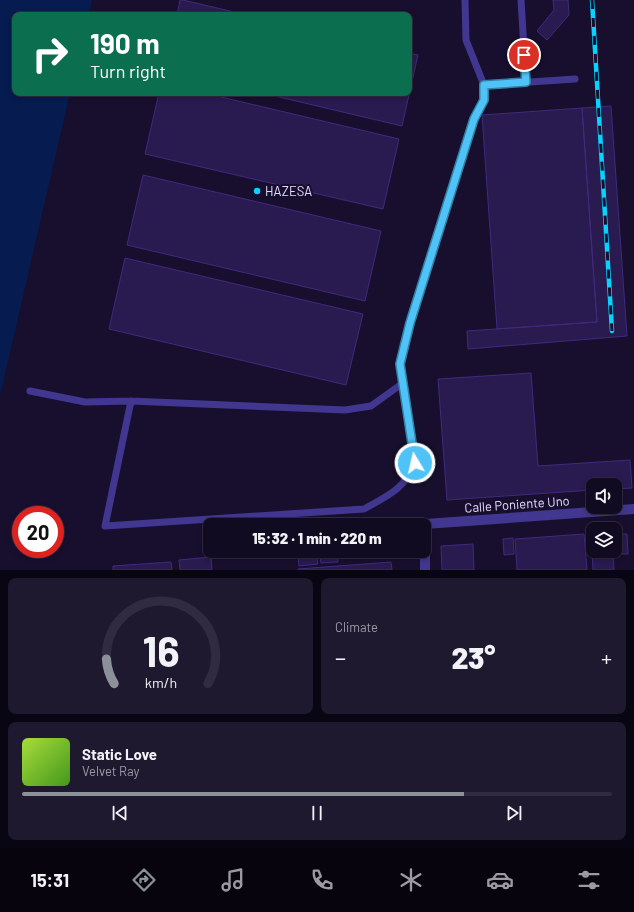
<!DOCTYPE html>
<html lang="en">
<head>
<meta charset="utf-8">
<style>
	body { margin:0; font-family:Barlow,sans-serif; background:#1e192f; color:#f1f3f6; height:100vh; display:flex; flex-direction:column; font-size:15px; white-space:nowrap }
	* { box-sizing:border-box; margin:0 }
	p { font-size:13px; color:#9c9ba5 }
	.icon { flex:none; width:22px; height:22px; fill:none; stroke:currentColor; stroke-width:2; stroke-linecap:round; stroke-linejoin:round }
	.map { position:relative; height:570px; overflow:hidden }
	.details { display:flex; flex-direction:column; gap:8px; padding:8px; background:#090613; flex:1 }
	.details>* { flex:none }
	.banner { position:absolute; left:12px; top:12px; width:400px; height:84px; border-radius:8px; box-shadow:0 2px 6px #0003,0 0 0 1px #302b40; background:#0b6e4f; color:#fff; overflow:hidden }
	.controls { position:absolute; left:586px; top:478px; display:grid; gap:8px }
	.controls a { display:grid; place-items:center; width:36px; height:36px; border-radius:8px; background:#110b22; box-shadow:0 2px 6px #0003,0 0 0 1px #302b40; font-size:20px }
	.speed { position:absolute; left:12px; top:506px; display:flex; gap:8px; font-size:20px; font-weight:700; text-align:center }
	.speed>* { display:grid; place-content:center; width:52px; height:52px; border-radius:50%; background:#110b22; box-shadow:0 2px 6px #0003,0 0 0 1px #302b40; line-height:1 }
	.speed .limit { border:6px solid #d22; background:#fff; color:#111 }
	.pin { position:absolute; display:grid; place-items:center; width:34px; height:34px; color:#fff; margin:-17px; border:2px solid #fff; border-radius:50%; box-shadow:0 1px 4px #0007 }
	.me { position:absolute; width:44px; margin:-22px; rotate:351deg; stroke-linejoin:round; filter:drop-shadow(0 0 3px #0008) }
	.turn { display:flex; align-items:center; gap:14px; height:84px; padding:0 12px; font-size:18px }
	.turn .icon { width:52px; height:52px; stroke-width:2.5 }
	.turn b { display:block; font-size:28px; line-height:34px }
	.big { font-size:30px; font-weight:800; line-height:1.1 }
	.details .tile { flex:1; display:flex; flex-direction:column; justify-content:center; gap:6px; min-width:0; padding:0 14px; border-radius:8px; background:#1e192f }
	.details .dial { align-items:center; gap:0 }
	.dial svg { height:104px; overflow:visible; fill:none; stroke:#302b40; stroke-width:7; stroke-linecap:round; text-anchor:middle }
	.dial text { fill:#f1f3f6; stroke:none }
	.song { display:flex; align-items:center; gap:12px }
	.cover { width:48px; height:48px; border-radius:6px; background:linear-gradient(135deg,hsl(80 70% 55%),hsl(100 70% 35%)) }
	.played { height:4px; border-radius:2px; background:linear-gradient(90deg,#8c9099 75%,#302b40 75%) }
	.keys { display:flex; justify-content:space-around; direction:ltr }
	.heat { display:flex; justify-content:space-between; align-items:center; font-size:22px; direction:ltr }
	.details .tiles { flex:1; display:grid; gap:8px; grid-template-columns:1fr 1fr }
	.tile:last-child { grid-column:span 2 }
	.trip { position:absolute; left:203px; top:518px; width:228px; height:40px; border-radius:8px; background:#110b22; box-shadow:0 2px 6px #0003,0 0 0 1px #302b40; font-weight:800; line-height:40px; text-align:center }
	.tab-bar { display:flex; height:64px; justify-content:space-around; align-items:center; background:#07040e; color:#9c9ba5 }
	.tab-bar .icon { width:28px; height:28px }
	.tab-bar .selected { color:#8c9099 }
	.tab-bar b { font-size:18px; color:#f1f3f6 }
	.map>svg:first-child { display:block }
	.water { fill:#061b4f }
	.building { fill:#291a50; stroke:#412a7e }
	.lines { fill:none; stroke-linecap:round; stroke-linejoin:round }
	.service { stroke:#413790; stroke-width:7 }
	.minor { stroke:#413790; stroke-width:10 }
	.rail-casing { stroke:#08d3ff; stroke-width:4.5 }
	.rail { stroke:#170f2d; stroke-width:3; stroke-dasharray:9; stroke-linecap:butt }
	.route-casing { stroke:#337fa1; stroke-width:10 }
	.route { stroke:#4fc3f7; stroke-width:7 }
	.poi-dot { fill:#08d3ff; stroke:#170f2d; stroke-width:1.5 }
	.labels { text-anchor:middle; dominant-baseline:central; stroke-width:4; stroke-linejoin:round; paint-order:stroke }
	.poi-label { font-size:13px; fill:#e2dcff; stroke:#170f2d; text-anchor:start }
	.street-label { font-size:13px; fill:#e2dcff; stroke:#170f2d }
</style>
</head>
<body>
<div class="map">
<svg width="634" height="570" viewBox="0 0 634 570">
	<rect width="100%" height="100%" fill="#170f2d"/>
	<!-- water -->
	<path class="water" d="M 0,0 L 92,0 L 89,15 L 15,15 L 15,93 L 70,93 L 0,396 Z"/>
	<!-- building -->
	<path class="building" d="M 180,0 L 183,0 L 247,15 L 177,15 Z
		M 553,0 L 568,0 L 569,15 L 547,40 L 537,31 L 554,10 Z
		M 409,53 L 418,55 L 402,126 L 262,93 L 409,93 Z
		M 159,93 L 204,93 L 399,139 L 383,209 L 145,154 Z
		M 611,106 L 627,336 L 468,349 L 467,331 L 597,322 L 582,108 Z
		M 582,108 L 597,322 L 497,329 L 482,115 Z
		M 143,175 L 381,231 L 365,301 L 127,245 Z
		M 125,258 L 363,314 L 346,385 L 109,329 Z
		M 531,373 L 538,466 L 630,460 L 632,488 L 615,489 L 615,485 L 593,485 L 593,490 L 447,500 L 438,379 Z
		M 584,534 L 587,570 L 517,570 L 515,539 Z
		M 615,534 L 627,534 L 628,554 L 613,554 L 614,570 L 593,570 L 591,535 L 593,535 L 593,551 L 615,551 Z
		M 513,538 L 514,554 L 504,555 L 503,539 Z
		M 473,544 L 474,570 L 442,570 L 441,546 Z
		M 337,551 L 338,562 L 321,563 L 319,553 Z
		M 316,554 L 318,564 L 299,566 L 298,556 Z
		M 211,557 L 212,570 L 180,570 L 179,560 Z
		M 171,562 L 172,570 L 113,570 L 113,566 Z
		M 391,562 L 392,570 L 298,570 L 298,569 Z"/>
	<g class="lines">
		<!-- service -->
		<path class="service" d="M 521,0 L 526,82
			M 484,85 L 575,79
			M 30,391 L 85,402 L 131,401 L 345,410 L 371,406 L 403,383
			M 131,401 L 105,526 L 364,509 C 387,496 405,489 415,463 L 400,364 L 410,323 L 474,119 L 484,100 L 484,85 L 466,40 L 465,0"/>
		<!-- minor -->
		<path class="minor" d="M 425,570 L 425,524 L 634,509"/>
		<!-- rail casing -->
		<g class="rail-casing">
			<path id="rail" d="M 592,0 L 612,331"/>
		</g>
		<!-- rail -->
		<use href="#rail" class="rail"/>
	</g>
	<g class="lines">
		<!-- route casing -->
		<g class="route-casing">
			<path id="route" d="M 415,463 L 400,364 L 410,323 L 474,119 L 484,100 L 484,85 L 526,82 L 524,55"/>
		</g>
		<!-- route -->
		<use href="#route" class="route"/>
	</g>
	<!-- markers -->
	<circle class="poi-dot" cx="257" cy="191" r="4"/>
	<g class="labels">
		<!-- poi labels -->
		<g class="poi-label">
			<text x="265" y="191">HAZESA</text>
		</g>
		<!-- street labels -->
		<g class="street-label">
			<text transform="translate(517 504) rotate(-4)">Calle Poniente Uno</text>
		</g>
	</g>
</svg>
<div class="controls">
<a><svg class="icon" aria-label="sound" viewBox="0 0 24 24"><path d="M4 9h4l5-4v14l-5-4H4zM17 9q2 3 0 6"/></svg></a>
<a><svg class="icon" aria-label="layers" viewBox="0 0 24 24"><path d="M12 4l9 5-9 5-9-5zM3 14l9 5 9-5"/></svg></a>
</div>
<div class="speed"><div class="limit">20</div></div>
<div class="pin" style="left:524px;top:55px;background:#d93025"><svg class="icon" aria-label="arrive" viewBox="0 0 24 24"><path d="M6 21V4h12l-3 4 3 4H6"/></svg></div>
<svg class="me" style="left:415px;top:463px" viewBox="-20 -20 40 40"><circle r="17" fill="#4fc3f7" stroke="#fff" stroke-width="3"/><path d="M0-11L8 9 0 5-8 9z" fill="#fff"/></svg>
<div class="trip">15:32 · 1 min · 220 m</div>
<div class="banner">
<div class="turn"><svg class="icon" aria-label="right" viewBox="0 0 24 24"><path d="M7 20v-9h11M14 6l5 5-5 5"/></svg><div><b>190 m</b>Turn right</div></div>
</div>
</div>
<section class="details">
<div class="tiles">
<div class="tile dial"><svg viewBox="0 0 100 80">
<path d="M14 69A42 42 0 1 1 86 69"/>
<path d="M14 69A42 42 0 0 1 8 50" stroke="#8c9099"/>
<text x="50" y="56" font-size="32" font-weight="700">16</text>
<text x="50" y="72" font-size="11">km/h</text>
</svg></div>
<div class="tile"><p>Climate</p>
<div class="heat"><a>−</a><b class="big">23°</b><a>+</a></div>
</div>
<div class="tile">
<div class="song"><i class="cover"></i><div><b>Static Love</b><p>Velvet Ray</p></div></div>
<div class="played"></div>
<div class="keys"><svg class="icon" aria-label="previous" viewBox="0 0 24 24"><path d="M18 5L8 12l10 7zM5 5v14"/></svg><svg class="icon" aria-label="pause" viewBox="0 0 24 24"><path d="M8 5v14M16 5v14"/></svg><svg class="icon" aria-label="next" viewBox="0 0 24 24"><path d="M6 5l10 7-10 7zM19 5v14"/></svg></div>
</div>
</div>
</section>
<nav class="tab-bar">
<b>15:31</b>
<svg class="icon selected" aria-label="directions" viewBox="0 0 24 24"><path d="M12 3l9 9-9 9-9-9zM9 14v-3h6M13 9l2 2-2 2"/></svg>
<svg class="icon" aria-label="music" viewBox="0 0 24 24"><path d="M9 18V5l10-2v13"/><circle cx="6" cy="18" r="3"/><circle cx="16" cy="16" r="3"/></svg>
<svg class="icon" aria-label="phone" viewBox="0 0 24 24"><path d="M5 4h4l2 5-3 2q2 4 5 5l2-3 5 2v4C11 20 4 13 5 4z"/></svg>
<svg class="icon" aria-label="climate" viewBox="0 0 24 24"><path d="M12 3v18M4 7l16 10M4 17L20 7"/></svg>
<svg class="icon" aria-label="car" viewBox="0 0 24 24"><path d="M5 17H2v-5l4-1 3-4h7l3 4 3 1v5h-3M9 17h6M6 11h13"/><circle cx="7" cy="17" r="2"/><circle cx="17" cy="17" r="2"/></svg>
<svg class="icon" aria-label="filters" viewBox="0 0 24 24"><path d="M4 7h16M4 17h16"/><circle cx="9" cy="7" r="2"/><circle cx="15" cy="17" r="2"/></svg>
</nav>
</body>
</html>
